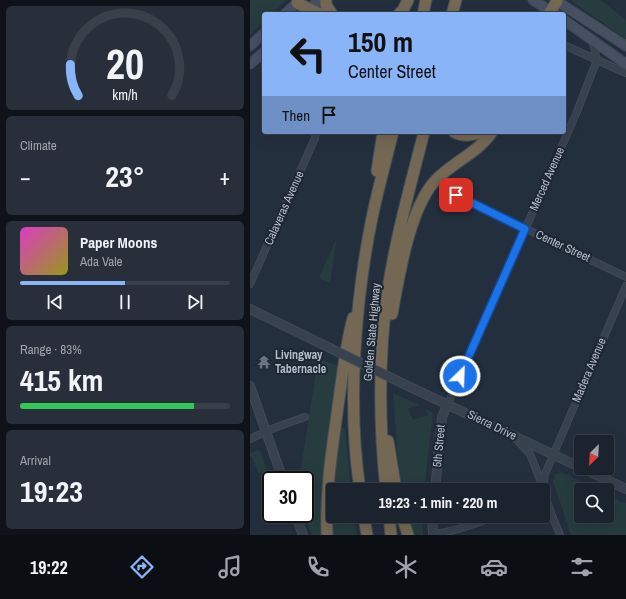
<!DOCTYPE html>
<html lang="en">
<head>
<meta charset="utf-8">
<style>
	body { margin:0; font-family:"Archivo Narrow",sans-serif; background:#282f3a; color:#f1f3f6; height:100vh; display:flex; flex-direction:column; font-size:15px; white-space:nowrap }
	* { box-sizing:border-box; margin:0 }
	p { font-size:13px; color:#a0a4aa }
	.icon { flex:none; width:22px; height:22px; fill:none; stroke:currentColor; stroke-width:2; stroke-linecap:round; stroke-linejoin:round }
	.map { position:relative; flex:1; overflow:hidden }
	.side { display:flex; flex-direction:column; gap:6px; padding:6px; background:#0f1319; width:250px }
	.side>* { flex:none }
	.hud { position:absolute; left:12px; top:12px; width:304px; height:122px; border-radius:4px; box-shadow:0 4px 16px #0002,0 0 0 1px #39404a; background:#8ab4f8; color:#111; overflow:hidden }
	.needle { width:26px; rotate:204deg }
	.tools { position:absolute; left:324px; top:435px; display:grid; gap:8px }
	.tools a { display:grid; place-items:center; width:40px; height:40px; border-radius:4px; background:#1b232e; box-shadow:0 4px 16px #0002,0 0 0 1px #39404a; font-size:20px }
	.speed { position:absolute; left:12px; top:471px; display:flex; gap:8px; font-size:20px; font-weight:700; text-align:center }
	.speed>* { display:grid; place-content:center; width:52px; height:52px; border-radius:50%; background:#1b232e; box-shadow:0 4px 16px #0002,0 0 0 1px #39404a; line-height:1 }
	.speed .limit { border:2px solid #111; border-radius:6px; background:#fff; color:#111 }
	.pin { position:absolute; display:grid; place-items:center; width:34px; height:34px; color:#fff; margin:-17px; border-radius:8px; box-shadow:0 2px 6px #0006 }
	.me { position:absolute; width:44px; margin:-22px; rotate:24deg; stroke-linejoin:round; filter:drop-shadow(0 0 3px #0008) }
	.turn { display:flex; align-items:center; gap:14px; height:84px; padding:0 20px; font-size:18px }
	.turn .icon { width:52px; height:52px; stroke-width:2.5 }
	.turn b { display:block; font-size:28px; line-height:34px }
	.then { display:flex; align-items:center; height:38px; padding:0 20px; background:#0003; gap:8px; font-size:15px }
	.big { font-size:30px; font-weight:700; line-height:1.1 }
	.side .widget { flex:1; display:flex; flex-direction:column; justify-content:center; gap:6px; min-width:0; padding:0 14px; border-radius:6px; background:#282f3a }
	.side .dial { align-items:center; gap:0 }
	.dial svg { height:104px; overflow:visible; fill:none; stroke:#39404a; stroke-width:7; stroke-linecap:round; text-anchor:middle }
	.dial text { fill:#f1f3f6; stroke:none }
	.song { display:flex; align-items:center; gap:12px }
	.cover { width:48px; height:48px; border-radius:6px; background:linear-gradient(135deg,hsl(310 70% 55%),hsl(60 70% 35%)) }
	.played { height:4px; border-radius:2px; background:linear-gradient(90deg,#8ab4f8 50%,#39404a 50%) }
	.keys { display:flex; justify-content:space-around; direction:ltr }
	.heat { display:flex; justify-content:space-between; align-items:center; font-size:22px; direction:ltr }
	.charge { height:6px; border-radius:3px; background:linear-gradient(90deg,#34c759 83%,#39404a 0) }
	.trip { position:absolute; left:76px; top:483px; width:224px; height:40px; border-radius:4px; background:#1b232e; box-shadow:0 4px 16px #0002,0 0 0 1px #39404a; font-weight:700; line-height:40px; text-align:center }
	.dock { display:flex; height:64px; justify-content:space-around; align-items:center; background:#0b0e12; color:#a0a4aa }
	.dock .icon { width:28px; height:28px }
	.dock .current { color:#8ab4f8 }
	.dock b { font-size:18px; color:#f1f3f6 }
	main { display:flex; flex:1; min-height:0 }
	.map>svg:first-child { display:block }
	.green { fill:#263c3f }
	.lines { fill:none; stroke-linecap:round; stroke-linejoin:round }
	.minor-casing { stroke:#414a57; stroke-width:8 }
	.tertiary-casing { stroke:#414a57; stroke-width:10 }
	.secondary-casing { stroke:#414a57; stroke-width:11 }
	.motorway-casing { stroke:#434c59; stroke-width:13 }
	.minor { stroke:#38414e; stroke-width:6 }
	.tertiary { stroke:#38414e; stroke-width:8 }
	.secondary { stroke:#465061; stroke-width:9 }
	.motorway { stroke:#746855; stroke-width:11 }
	.tertiary-bridge-casing { stroke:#414a57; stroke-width:10; stroke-linecap:butt }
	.tertiary-bridge { stroke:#38414e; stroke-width:8 }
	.route-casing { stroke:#114b97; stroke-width:10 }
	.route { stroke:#1a73e8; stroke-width:7 }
	.labels { text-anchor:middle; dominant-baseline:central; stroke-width:4; stroke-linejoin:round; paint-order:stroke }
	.street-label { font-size:12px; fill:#b4bcc9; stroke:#1d2633 }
	.poi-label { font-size:12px; font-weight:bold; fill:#b4bcc9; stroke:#1d2633; text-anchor:start }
</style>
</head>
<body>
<main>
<section class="side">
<div class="widget dial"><svg viewBox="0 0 100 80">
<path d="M14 69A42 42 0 1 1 86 69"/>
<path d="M14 69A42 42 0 0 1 8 45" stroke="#8ab4f8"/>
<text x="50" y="56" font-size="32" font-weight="700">20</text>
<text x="50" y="72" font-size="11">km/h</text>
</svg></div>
<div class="widget"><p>Climate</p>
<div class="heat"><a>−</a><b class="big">23°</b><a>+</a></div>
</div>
<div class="widget">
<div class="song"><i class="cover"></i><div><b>Paper Moons</b><p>Ada Vale</p></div></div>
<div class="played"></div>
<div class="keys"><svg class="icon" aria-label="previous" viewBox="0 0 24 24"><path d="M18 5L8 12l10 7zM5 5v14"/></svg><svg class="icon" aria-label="pause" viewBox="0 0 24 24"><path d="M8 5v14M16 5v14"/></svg><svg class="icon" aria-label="next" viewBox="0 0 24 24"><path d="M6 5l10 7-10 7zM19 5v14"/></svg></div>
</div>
<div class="widget"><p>Range · 83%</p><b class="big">415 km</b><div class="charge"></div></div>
<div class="widget"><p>Arrival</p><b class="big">19:23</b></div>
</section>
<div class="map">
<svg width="376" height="535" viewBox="0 0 376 535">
	<rect width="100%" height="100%" fill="#242f3e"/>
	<!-- green -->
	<path class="green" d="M 0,0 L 36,0 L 22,14 L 14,14 L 14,21 L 0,35 Z
		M 320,0 L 351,0 L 376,20 L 376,39 Z
		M 87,237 L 80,283 L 69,278 Z
		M 68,359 L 78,362 L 88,366 L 88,377 C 81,429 67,482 72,535 L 62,535 L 54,514 L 55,480 L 49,480 Z
		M 143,393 L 169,405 L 158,409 L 163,420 L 178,415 L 176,409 L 183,413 L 174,490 L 152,490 L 148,462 Z
		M 89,427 L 95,428 L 101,490 L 84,490 Z
		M 10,450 L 17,471 L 12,474 L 11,472 L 8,473 L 2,457 L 0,457 L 0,453 Z
		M 311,472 L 349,490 L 331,490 L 331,516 L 357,516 L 357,494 L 367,499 L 370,502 L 376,503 L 376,535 L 321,535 L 303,482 L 305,475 Z
		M 83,502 L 83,516 L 104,516 L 107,535 L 83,535 Z
		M 157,516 L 172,516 L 173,535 L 163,535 Z"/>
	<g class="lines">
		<!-- minor casing -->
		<g class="minor-casing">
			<path id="minor" d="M 314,45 L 376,73
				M 206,195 L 376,277
				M 0,284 L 65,138 L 66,132
				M 198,404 L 326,114 L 347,60 L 342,39
				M 0,439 L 24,428 L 55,417
				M 267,440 L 280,454 L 293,487
				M 182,534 C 205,532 226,523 247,516
				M 310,535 C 303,517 291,494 295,474 L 376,286"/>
		</g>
		<!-- tertiary casing -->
		<g class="tertiary-casing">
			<path id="tertiary" d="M 0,309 L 80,348
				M 0,386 L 33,480
				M 158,386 L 376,489
				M 185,490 L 192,417 L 198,404
				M 45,514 L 53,535
				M 182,516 L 183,535"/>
		</g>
		<!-- secondary casing -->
		<g class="secondary-casing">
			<path id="secondary" d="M 283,0 L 305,14
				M 305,0 L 376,46
				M 35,14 L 50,0
				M 54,14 L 69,0
				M 314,20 L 376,64
				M 0,46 L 14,33
				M 0,64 L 14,52"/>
		</g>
		<!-- motorway casing -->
		<g class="motorway-casing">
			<path id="motorway" d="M 76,0 L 76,5 L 82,14
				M 47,3 L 70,14
				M 149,14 L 153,10 L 158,0
				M 173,14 L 176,0
				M 202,14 L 206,0
				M 299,14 L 307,1
				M 204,132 C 213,137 221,136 230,132
				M 127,171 L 133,132
				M 142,314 C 149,276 159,211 184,182 C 201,163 228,153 242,132
				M 138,441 L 146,490
				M 110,490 C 97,405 105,302 122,218 C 128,189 136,160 143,132
				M 136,490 C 129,423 128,356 138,289 C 146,236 161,184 174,132
				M 114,516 L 117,535
				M 139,516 L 141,535
				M 152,516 L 158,535
				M 77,535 C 75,489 83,444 89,399 C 93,371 96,344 103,318"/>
		</g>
		<!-- minor -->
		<use href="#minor" class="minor"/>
		<!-- tertiary -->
		<use href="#tertiary" class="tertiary"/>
		<!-- secondary -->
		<use href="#secondary" class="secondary"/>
		<!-- motorway -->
		<use href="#motorway" class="motorway"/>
		<!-- tertiary-bridge casing -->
		<g class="tertiary-bridge-casing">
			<path id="tertiary-bridge" d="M 80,348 L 158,386"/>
		</g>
		<!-- tertiary-bridge -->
		<use href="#tertiary-bridge" class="tertiary-bridge"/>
	</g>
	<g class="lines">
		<!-- route casing -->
		<g class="route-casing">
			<path id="route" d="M 206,195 L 275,229 L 210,376"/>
		</g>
		<!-- route -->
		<use href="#route" class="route"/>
	</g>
	<!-- icons -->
	<defs>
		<g id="temple-bare" transform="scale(1.08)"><path d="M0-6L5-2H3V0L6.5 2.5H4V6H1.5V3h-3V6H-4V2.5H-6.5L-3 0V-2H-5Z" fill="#6b7280" stroke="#1d2633" stroke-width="2.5" paint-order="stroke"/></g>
	</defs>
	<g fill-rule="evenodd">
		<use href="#temple-bare" x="14" y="362"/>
	</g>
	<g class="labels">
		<!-- street labels -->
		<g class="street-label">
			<text transform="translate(297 179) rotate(-66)">Merced Avenue</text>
			<text transform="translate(34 208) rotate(-66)">Calaveras Avenue</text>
			<text transform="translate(313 246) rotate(25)">Center Street</text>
			<text transform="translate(122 332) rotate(-85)">Golden State Highway</text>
			<text transform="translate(339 370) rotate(-67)">Madera Avenue</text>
			<text transform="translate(242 425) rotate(26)">Sierra Drive</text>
			<text transform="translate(189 446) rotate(-85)">5th Street</text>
		</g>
		<!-- poi labels -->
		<g class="poi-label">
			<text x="25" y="355">Livingway<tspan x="25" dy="14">Tabernacle</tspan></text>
		</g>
	</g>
</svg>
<div class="tools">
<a><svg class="needle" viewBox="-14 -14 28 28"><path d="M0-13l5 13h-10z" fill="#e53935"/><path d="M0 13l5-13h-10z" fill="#a0a4aa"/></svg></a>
<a><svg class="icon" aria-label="search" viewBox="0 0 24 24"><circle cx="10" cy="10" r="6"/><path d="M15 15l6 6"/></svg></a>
</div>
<div class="speed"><div class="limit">30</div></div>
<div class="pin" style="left:206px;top:195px;background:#d93025"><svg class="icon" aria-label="arrive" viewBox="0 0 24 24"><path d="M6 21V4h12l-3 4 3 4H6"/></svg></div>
<svg class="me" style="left:210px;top:376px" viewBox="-20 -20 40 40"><circle r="17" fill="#1a73e8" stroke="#fff" stroke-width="3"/><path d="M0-11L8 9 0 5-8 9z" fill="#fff"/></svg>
<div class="trip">19:23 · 1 min · 220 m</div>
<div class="hud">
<div class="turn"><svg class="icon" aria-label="left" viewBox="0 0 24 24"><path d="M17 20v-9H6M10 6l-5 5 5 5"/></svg><div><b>150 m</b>Center Street</div></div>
<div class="then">Then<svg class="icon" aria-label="arrive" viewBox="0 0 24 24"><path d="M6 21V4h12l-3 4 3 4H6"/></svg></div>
</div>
</div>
</main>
<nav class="dock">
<b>19:22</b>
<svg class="icon current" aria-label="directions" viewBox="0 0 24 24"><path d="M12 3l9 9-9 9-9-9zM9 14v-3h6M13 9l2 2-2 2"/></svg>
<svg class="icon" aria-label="music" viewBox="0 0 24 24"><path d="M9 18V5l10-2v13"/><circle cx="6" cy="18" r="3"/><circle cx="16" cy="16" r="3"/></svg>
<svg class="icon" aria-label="phone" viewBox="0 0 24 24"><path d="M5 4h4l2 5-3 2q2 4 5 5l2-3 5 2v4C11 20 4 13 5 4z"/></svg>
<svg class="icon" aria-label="climate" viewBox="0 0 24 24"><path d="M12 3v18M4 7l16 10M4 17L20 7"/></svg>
<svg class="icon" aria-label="car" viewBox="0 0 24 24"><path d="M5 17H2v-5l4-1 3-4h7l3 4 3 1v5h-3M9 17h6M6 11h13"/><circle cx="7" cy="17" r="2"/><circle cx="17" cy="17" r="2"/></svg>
<svg class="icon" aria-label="filters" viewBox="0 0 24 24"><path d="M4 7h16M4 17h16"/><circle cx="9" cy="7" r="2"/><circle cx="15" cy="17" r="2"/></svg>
</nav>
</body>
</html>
